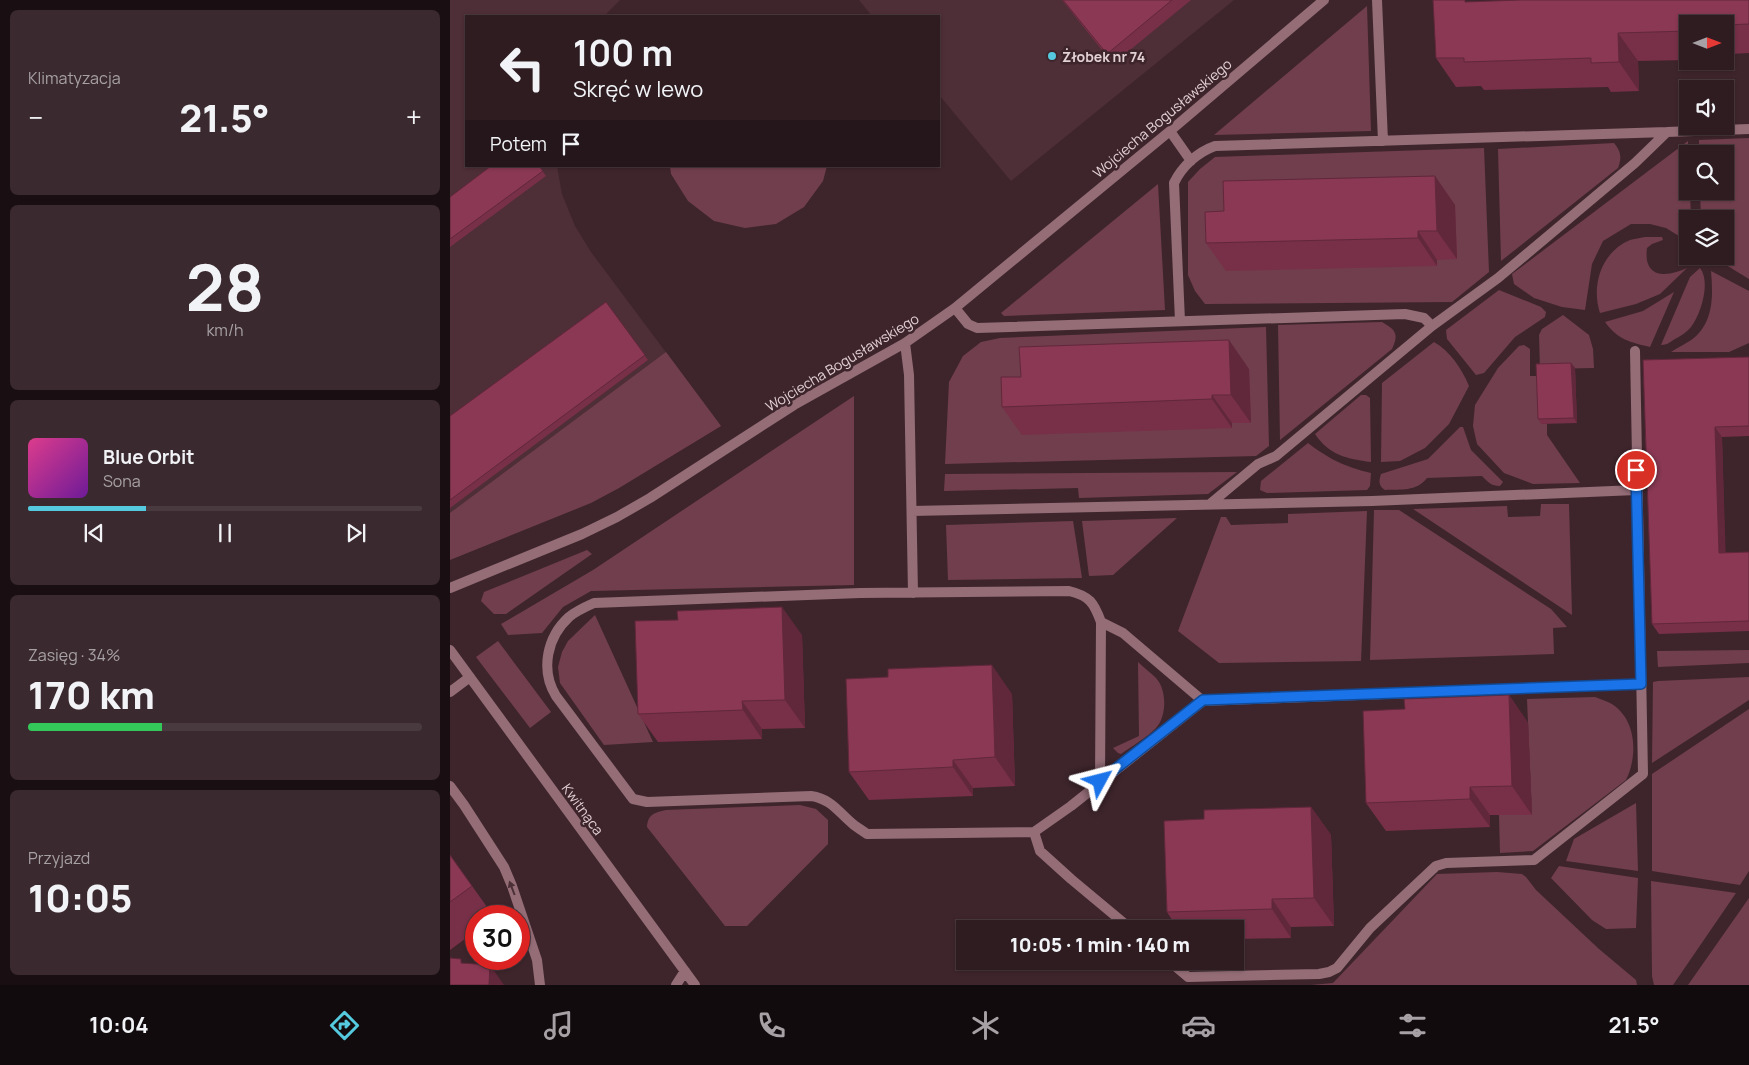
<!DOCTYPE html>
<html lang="pl">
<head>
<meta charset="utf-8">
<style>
	body { margin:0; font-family:Manrope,sans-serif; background:#3a292e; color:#f1f3f6; height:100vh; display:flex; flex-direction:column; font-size:19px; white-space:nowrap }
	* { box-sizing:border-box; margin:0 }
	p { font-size:16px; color:#a7a1a5 }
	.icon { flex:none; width:28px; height:28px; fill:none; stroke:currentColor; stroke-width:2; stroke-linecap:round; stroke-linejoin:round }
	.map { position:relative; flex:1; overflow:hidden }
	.sheet { display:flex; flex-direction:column; gap:10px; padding:10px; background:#190f12; width:450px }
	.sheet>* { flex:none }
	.guide { position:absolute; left:15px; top:15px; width:475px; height:152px; border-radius:0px; box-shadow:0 1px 4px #0004,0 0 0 1px #493a3f; background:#2e1c21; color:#f1f3f6; overflow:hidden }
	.needle { width:32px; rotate:90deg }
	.controls { position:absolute; left:1229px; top:15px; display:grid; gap:10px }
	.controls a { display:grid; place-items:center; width:55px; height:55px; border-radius:0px; background:#2e1c21; box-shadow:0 1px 4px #0004,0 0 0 1px #493a3f; font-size:25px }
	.speed { position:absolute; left:15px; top:905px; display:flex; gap:10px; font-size:25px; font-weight:700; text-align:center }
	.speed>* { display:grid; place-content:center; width:65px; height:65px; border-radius:50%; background:#2e1c21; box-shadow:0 1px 4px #0004,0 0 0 1px #493a3f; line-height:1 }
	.speed .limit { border:8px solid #d22; background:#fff; color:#111 }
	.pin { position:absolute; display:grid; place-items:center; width:42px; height:42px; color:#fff; margin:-21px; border:2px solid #fff; border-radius:50%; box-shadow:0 1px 5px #0007 }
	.me { position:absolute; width:55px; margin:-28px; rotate:52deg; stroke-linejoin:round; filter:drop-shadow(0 0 4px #0008) }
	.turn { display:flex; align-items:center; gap:18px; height:105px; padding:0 25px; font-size:22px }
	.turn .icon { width:65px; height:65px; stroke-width:2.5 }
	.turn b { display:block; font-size:35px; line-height:42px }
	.then { display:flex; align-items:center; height:48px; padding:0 25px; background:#0003; gap:10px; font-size:19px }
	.big { font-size:38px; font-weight:800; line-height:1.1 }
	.sheet .widget { flex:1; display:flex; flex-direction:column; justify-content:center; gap:8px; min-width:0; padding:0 18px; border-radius:8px; background:#3a292e }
	.sheet .dial { align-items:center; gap:0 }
	.dial b { font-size:65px; line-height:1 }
	.song { display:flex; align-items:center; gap:15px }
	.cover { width:60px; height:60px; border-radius:8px; background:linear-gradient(135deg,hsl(330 70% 55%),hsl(280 70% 35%)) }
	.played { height:5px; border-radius:2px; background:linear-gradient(90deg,#55cadf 30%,#493a3f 30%) }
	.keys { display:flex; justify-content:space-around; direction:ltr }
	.heat { display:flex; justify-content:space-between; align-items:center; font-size:28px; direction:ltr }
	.charge { height:8px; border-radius:4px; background:linear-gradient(90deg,#34c759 34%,#493a3f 0) }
	.trip { position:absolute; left:506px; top:920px; width:288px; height:50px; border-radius:0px; background:#2e1c21; box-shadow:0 1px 4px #0004,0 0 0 1px #493a3f; font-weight:800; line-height:50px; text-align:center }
	.tabs { display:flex; height:80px; justify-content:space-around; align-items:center; background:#120b0d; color:#a7a1a5 }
	.tabs .icon { width:35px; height:35px }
	.tabs .current { color:#55cadf }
	.tabs b { font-size:22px; color:#f1f3f6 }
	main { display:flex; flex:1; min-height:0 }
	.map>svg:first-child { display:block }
	.built { fill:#4e2e37 }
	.green { fill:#713e4d }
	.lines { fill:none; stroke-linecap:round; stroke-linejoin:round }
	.minor { stroke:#946d77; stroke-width:10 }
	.wall { fill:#773048 }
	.shaded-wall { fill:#61273b }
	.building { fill:#8a3854; stroke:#61273b }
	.oneway { fill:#4b3037 }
	.route-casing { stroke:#114b97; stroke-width:12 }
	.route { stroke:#1a73e8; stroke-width:9 }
	.poi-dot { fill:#55cadf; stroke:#3e252c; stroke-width:2 }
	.labels { text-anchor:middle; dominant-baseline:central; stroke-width:5; stroke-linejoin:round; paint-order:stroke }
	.poi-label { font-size:14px; font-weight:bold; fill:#e2d1d5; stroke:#3e252c; text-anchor:start }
	.street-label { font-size:14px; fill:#e2d1d5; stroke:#3e252c }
</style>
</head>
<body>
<main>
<section class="sheet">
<div class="widget"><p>Klimatyzacja</p>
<div class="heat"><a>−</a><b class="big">21.5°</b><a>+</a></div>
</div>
<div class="widget dial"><b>28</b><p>km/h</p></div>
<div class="widget">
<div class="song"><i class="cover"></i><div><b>Blue Orbit</b><p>Sona</p></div></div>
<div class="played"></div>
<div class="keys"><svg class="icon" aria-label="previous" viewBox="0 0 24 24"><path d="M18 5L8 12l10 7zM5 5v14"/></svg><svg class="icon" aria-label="pause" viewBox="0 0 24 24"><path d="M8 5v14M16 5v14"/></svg><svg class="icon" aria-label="next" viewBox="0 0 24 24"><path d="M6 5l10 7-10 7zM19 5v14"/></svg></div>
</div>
<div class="widget"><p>Zasięg · 34%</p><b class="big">170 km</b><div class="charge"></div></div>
<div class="widget"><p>Przyjazd</p><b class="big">10:05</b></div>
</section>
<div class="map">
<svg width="1299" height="985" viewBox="0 0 1299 985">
	<rect width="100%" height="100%" fill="#3e252c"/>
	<!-- built -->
	<path class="built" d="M 0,0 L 170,0 L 154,16 L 16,16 L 16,166 L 107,166 L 112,194 L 125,226 L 141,252 L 271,426 L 169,488 L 140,503 L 0,538 Z
		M 409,0 L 784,0 L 561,181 L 489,95 L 489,16 L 422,16 Z"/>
	<!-- green -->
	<path class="green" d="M 917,6 L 921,131 L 764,135 Z
		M 1299,138 L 1299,279 L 1276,265 L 1267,256 L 1275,256 L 1275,219 L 1251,219 L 1250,191 L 1275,191 L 1275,154 L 1249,154 L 1249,140 Z
		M 1238,141 L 1238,191 L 1240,191 L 1241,219 L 1238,219 L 1237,241 L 1216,228 L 1200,224 L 1181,224 L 1153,241 L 1142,264 L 1135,310 L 1112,307 L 1084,298 L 1064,284 L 1062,274 Z
		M 1164,143 C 1171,151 1172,158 1168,168 L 1051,261 L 1048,149 Z
		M 1034,148 L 1039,272 L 1002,302 L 755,304 L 745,291 L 738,275 L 738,182 L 750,169 L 765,157 Z
		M 220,166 L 377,166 L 373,181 L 354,207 L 326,224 L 295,228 L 264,221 L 238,201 L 221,174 Z
		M 708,184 L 715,310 L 554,316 L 551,313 Z
		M 1195,237 L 1212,237 L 1213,240 L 1202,244 L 1197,248 C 1193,278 1216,278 1237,268 L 1210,294 L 1186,304 L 1150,313 C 1141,286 1151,252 1180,240 C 1184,239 1190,238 1195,237 Z
		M 1250,268 C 1261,282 1251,314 1241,327 C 1237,332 1231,336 1225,339 C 1220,342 1217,345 1211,345 L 1240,277 Z
		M 1261,271 L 1299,291 L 1299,343 L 1279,352 L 1221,352 C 1228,347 1238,343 1245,337 C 1264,320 1263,294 1261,271 Z
		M 1049,290 L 1091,307 L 1096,312 L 1095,317 L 1065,337 L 1034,373 L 1026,375 L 997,339 L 996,330 Z
		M 1224,292 L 1200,347 C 1180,342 1168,340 1155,322 L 1193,311 Z
		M 1113,315 L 1139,335 L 1143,349 L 1144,368 L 1090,369 L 1089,335 L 1092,329 Z
		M 932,322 C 946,330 949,334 942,349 L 830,440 L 828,325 Z
		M 816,327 L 819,446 L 806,456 L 495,464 L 499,382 L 513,356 L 531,342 L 550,338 Z
		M 984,342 C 1000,351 1012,369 1019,386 L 999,424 L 975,448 L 950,461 L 931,462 L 932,383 Z
		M 1074,345 L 1080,349 L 1080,376 L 1090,376 L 1091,424 L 1097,424 L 1097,435 L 1130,483 L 1083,484 L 1054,473 L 1027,444 L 1023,426 L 1025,405 L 1048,368 L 1069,346 Z
		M 216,352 L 271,426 L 169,488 L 141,503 L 0,560 L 0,513 Z
		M 911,395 L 916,395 L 920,398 L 921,462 C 897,459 879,455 865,434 Z
		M 404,396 L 404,585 L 141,591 L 113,607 L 92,633 L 58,635 L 51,624 L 143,570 Z
		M 1010,427 L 1013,427 L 1021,450 L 1053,482 L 1050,486 C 1041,486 1038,482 1032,476 L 977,478 C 966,492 951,489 935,490 C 928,485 929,481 931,474 L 978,459 Z
		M 858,443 C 879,459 895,467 921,473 L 920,486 L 917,490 L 817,493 L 810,490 L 811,481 Z
		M 787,472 L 758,494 L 629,498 L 628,488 L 494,491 L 495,474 Z
		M 1091,504 L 1119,504 L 1122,615 L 963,509 L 1057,506 L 1058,517 L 1090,516 Z
		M 924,510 L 949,510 L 1101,609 L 1117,627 L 1103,628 L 1104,654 L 920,660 Z
		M 917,511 L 911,661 L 769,663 L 728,631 L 771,517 L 776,517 L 781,525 L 838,523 L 838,514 Z
		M 727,518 L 663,575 L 639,576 L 632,521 Z
		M 623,521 L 632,578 L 498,580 L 496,525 Z
		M 137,550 L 142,554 L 56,614 L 44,614 L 31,601 L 34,592 Z
		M 145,615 L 203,742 L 154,745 L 110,683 L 108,667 L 112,652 L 118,641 Z
		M 48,641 L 101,712 L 80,728 L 26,657 Z
		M 1299,650 L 1299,663 L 1208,667 L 1207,651 Z
		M 688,662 C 693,667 700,672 706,678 C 717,690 717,716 706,728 C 696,738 682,746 671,754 L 668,753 L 663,748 L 689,736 Z
		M 1299,677 L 1299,700 L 1202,763 L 1203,682 L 1208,681 Z
		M 1145,697 C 1150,699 1156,701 1160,703 C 1187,718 1188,756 1176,780 L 1083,851 L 1050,853 L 1049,815 L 1082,815 L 1077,699 Z
		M 1299,709 L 1299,871 L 1290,885 L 1202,871 L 1202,774 Z
		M 1186,803 L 1188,871 L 1116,861 L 1124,839 Z
		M 350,805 L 366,809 L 378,820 L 378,844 L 297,926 L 275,926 L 197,827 C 198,814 204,813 216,810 Z
		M 1109,866 L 1188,878 L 1186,928 L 1156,929 L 1142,920 L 1101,878 Z
		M 1047,872 L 1072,874 L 1076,877 L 1086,890 L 1149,949 L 1186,980 L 1187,985 L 861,985 L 883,983 L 987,874 Z
		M 1201,881 L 1286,893 L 1223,985 L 1204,985 L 1202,976 Z
		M 1299,898 L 1299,985 L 1238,985 Z"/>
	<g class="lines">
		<!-- minor -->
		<path class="minor" d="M 927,0 L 933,141
			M 720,131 L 741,161
			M 505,308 L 518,324 L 527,328 L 955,314 L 974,318 L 982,326
			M 730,321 L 724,183 C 732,166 748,152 765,146 L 1217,132
			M 455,343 L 459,375 L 463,593
			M 760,504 L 808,464 L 826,456 L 982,326 L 1048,278 L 1185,163 L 1217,132 L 1299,129
			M 462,511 L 922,501 L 1186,490
			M 0,588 L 132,534 L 167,517 L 200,498 L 344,405 L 455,343 L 505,308 L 720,131 L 874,0
			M 0,650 L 245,985
			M 0,692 L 20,677
			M 753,701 L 621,806 L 584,832 L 417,834 C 413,831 408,828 404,825 C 389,813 382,799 361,796 L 197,802 L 183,799 L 106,696 C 90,670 97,637 119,617 C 126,611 135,607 144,603 L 410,593 L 619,591 C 640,596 644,603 651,622 L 673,633 L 753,701 L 1191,684
			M 650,781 L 651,622
			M 0,786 L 14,805 L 54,867 L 62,886 L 87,960 L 90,985
			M 584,832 L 590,851 L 621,879 L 681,929
			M 719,961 L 738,977 L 869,974 L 879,972 L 887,968 L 920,928 L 986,866 L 996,863 L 1084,860 L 1193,774 L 1185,351
			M 226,985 L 235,971"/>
	</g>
	<!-- wall -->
	<path class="wall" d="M 612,0 L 741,0 L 663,64 Z
		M 1299,0 L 1299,53 L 1280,54 L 1281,58 L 1275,58 L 1275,24 L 1238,24 L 1238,60 L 1188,61 L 1189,91 L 1161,92 L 1158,87 L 1034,90 L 1031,86 L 1006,87 L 986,58 L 1018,2 Z
		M 89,166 L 96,176 L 0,247 L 0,197 Z
		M 1005,205 L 1007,259 L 987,260 L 987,266 L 776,271 L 756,243 Z
		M 156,302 L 198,360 L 0,508 L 0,416 Z
		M 1299,357 L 1299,436 L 1272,437 L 1275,553 L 1299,552 L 1299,631 L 1209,634 L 1202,624 L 1193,360 Z
		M 1121,363 L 1125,368 L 1127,423 L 1091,424 L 1088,419 Z
		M 799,369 L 801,423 L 782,423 L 782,428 L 572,435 L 552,407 Z
		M 352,635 L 355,728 L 312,729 L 312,739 L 208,742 L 188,714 Z
		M 562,694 L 565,786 L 523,788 L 523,796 L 419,800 L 399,772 Z
		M 1059,695 L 1078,723 L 1082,815 L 1040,815 L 1040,827 L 936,831 L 916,803 L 955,709 Z
		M 861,807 L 881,835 L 884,926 L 841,927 L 841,938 L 785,939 L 785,929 L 728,929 L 717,912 L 754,819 Z
		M 0,855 L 42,914 L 40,916 L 26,916 L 26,926 L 17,933 L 19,936 L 0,950 Z"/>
	<!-- shaded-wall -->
	<path class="shaded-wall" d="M 1168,33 L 1188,61 L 1189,91 L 1169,62 Z
		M 1275,47 L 1280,54 L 1281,58 L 1275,50 Z
		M 985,176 L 1005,205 L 1007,259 L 987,231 Z
		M 968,231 L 987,260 L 987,266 L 968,238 Z
		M 779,340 L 799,369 L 801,423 L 781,395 Z
		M 1121,363 L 1125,368 L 1127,423 L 1124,418 Z
		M 762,395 L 782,423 L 782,428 L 762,399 Z
		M 1265,427 L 1272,437 L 1276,563 L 1269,553 Z
		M 332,607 L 352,635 L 355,728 L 335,700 Z
		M 542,665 L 562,694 L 565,786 L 545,757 Z
		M 1059,695 L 1078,723 L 1082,815 L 1062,786 Z
		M 292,701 L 312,729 L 312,739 L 293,710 Z
		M 503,760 L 523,788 L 523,796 L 503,767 Z
		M 1020,787 L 1040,815 L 1040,827 L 1020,799 Z
		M 861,807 L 881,835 L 884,926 L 864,898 Z
		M 822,899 L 841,927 L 841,938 L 822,909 Z
		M 40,965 L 54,985 L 39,985 Z"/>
	<!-- building -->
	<path class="building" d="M 613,0 L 722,0 L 657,54 Z
		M 983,0 L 1015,0 L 1015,2 L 1070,0 L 1299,0 L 1299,24 L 1275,25 L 1275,24 L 1238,24 L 1238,31 L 1168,33 L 1169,62 L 1141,63 L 1141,58 L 1014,62 L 1014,58 L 986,58 Z
		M 41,166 L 89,166 L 93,171 L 0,239 L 0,197 Z
		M 985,176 L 987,231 L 968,231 L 968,238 L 756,243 L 755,212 L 774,211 L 773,181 Z
		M 156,302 L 195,355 L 0,500 L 0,416 Z
		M 779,340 L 781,395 L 762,395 L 762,399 L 552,407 L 551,377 L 571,377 L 569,347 Z
		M 1299,357 L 1299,426 L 1265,427 L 1269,553 L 1299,552 L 1299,621 L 1202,624 L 1193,360 Z
		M 1121,363 L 1124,418 L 1088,419 L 1086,364 Z
		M 332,607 L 335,700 L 292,701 L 293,710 L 188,714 L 185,621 L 228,620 L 227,611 Z
		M 542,665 L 545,757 L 503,760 L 503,767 L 399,772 L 396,679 L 438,677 L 438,669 Z
		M 1059,695 L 1062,786 L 1020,787 L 1020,799 L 916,803 L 913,711 L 955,709 L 954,699 Z
		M 861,807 L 864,898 L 822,899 L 822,909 L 717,912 L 714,821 L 754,819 L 754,810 Z
		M 0,855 L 22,886 L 0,902 Z
		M 0,958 L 11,959 L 11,963 L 40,965 L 39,985 L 0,985 Z"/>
	<!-- one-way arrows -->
	<defs><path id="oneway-solid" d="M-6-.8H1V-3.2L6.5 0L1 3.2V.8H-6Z" transform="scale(1.25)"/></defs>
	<use class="oneway" href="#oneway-solid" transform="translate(62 888) rotate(-111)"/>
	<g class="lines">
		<!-- route casing -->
		<g class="route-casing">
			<path id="route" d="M 650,781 L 753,700 L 1191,684 L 1186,470"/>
		</g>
		<!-- route -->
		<use href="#route" class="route"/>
	</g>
	<!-- markers -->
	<circle class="poi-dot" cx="602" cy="56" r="5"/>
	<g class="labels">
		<!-- poi labels -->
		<g class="poi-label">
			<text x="612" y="56">Żłobek nr 74</text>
		</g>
		<!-- street labels -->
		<g class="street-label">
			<text transform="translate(712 118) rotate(-40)">Wojciecha Bogusławskiego</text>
			<text transform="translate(392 362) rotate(-31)">Wojciecha Bogusławskiego</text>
			<text transform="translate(133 809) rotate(54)">Kwitnąca</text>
		</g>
	</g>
</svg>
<div class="controls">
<a><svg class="needle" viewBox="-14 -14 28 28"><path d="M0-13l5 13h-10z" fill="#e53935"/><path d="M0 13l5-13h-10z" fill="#a7a1a5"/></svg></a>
<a><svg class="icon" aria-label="sound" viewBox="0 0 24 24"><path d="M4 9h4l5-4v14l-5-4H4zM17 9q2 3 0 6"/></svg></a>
<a><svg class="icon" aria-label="search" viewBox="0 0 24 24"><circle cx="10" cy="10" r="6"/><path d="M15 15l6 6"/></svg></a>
<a><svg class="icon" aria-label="layers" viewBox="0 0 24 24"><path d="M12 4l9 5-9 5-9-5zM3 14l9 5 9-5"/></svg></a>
</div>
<div class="speed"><div class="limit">30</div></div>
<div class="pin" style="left:1186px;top:470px;background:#d93025"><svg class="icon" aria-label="arrive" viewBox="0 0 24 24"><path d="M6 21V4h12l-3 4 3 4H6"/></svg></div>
<svg class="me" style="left:650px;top:781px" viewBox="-20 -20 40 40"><path d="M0-17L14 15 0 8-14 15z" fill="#1a73e8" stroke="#fff" stroke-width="4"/></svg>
<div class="trip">10:05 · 1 min · 140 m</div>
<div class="guide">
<div class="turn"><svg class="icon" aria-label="left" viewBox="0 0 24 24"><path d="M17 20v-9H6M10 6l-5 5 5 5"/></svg><div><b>100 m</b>Skręć w lewo</div></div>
<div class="then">Potem<svg class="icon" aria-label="arrive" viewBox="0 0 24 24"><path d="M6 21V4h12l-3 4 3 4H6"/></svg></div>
</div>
</div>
</main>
<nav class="tabs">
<b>10:04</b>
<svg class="icon current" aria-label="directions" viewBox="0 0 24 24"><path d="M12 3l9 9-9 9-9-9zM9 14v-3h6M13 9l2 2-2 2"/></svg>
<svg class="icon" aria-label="music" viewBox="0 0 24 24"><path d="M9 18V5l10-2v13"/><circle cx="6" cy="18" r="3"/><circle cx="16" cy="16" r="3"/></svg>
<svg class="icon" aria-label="phone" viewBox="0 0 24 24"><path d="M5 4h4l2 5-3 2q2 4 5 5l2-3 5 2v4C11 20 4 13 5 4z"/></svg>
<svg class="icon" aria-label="climate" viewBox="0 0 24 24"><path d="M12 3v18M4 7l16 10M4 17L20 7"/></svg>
<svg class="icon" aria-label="car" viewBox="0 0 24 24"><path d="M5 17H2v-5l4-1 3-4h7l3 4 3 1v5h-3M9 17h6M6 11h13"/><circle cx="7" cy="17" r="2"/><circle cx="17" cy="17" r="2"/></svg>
<svg class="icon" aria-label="filters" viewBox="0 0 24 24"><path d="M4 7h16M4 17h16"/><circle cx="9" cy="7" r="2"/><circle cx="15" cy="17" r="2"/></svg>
<b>21.5°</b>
</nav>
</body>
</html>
